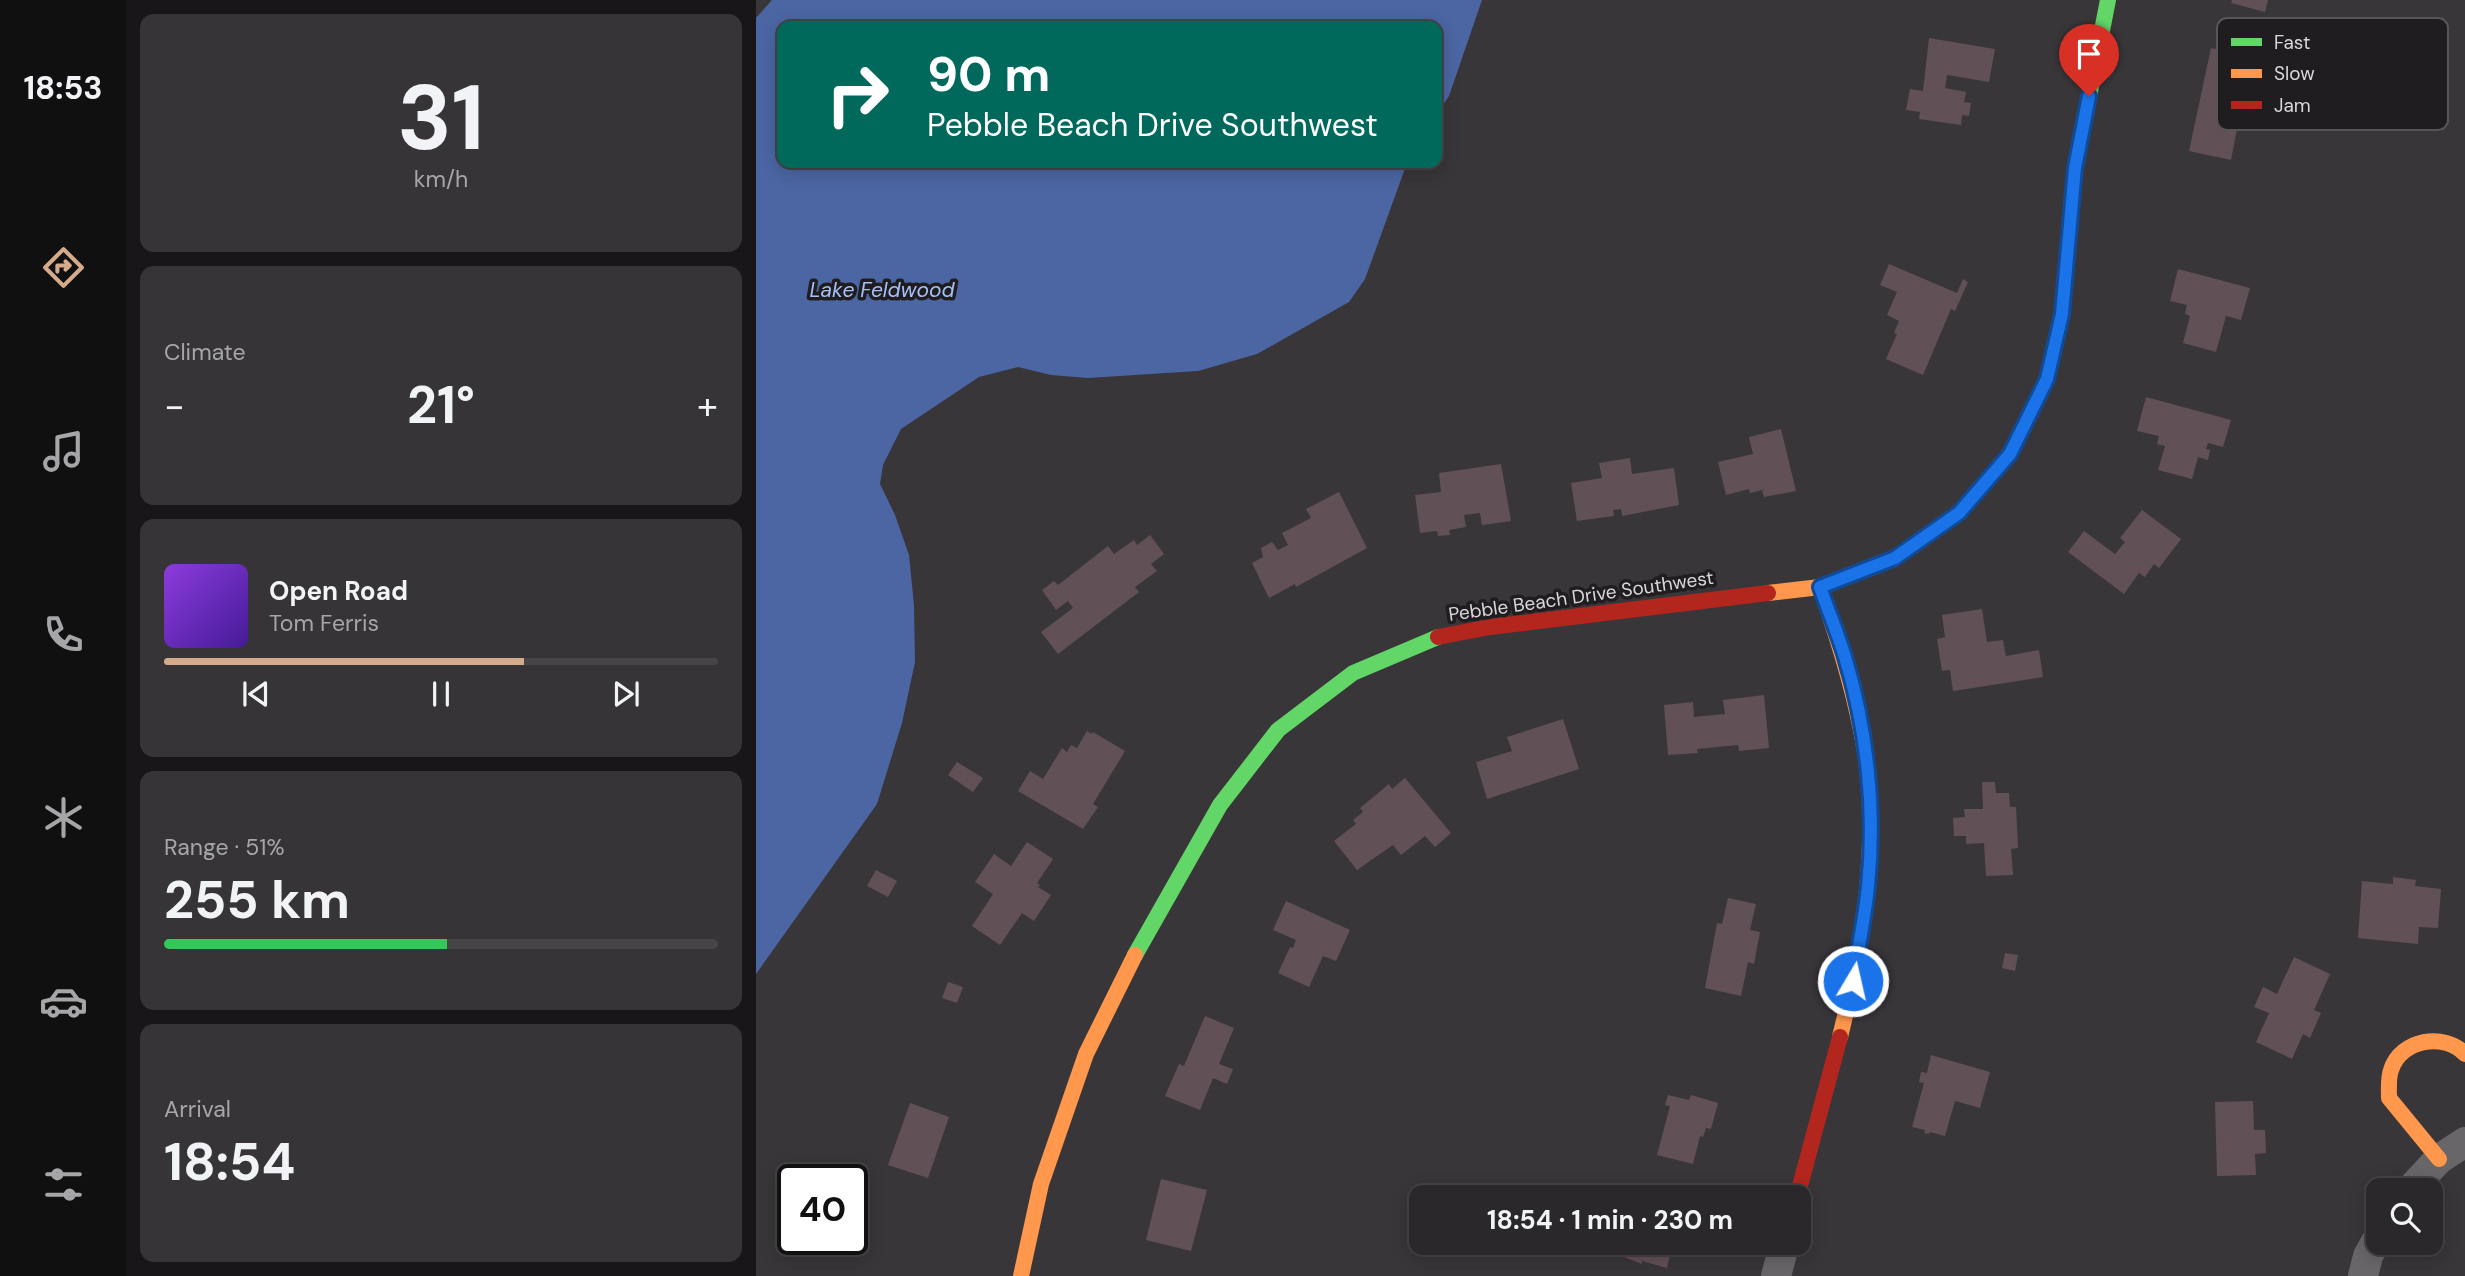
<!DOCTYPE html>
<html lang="en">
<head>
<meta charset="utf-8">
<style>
	body { margin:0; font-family:"DM Sans",sans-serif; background:#373437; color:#f1f3f6; height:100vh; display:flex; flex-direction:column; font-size:26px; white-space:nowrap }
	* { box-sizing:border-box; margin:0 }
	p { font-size:23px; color:#a6a6a9 }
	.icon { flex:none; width:38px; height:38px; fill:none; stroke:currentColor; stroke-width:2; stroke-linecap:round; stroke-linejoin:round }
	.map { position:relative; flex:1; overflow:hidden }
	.sheet { display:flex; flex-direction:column; gap:14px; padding:14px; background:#181618; width:630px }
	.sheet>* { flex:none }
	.banner { position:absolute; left:21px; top:21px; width:665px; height:147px; border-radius:14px; box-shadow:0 4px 18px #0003,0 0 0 2px #474447; background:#00695c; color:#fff; overflow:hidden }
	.tools { position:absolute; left:1610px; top:1178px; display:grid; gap:14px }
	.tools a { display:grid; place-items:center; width:77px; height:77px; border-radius:14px; background:#2b282b; box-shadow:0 4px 18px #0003,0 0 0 2px #474447; font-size:35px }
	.speed { position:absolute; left:21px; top:1164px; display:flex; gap:14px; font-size:35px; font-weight:700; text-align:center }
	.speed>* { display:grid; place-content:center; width:91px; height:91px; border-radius:50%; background:#2b282b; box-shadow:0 4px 18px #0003,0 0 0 2px #474447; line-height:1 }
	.speed .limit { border:4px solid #111; border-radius:10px; background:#fff; color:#111 }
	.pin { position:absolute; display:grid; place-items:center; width:60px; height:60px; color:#fff; margin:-72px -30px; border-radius:50% 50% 50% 0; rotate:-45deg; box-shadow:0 0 7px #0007 }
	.pin .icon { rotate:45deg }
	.me { position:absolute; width:77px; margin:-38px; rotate:9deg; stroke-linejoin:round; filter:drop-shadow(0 0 5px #0008) }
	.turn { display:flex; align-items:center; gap:24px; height:147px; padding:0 35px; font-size:32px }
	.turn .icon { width:91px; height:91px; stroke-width:2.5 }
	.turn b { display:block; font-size:49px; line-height:60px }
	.big { font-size:52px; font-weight:700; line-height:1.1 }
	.sheet .widget { flex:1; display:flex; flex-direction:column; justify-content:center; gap:10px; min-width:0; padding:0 24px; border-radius:14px; background:#373437 }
	.sheet .dial { align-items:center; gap:0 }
	.dial b { font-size:91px; line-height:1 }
	.song { display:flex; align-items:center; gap:21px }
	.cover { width:84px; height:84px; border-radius:10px; background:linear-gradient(135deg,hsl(270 70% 55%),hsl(260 70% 35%)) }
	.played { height:7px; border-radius:4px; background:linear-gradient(90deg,#d6ab8b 65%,#474447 65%) }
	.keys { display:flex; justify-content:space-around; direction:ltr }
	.heat { display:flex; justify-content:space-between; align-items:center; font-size:38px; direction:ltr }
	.charge { height:10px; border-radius:5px; background:linear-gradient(90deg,#34c759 51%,#474447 0) }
	.trip { position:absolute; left:653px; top:1185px; width:402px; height:70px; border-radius:14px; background:#2b282b; box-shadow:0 4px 18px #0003,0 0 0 2px #474447; font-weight:700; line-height:70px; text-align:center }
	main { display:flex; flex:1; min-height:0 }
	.menu { display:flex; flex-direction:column; width:126px; justify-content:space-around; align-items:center; background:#111011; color:#a6a6a9 }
	.menu .icon { width:49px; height:49px }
	.menu .on { color:#d6ab8b }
	.menu b { font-size:32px; color:#f1f3f6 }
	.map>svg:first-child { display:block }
	.water { fill:#4b66a3 }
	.building { fill:#625057 }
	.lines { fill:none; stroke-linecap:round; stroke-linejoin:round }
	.street { stroke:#686669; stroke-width:30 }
	.fast { stroke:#63d668; stroke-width:16 }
	.slow { stroke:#ff974d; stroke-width:16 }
	.jam { stroke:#b3261e; stroke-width:16 }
	.route-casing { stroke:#114b97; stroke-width:18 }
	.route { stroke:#1a73e8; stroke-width:12 }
	.labels { text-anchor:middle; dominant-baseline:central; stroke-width:7; stroke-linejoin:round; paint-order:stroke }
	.street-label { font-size:19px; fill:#dad6d9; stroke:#201d20 }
	.water-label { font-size:21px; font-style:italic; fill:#a6c1f8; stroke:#201d20 }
	.key { fill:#201d20; stroke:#585458; stroke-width:2 }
	.key-label { font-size:19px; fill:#dad6d9 }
</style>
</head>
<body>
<main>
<nav class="menu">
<b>18:53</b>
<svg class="icon on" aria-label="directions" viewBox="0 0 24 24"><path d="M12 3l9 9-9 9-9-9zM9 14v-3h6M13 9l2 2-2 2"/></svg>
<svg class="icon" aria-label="music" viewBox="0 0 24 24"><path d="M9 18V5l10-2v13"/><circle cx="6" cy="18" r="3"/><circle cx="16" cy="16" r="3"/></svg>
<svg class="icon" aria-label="phone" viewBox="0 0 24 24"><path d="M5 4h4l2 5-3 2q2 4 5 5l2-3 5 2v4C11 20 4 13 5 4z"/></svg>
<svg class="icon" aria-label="climate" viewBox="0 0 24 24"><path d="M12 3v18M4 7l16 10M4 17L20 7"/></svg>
<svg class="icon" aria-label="car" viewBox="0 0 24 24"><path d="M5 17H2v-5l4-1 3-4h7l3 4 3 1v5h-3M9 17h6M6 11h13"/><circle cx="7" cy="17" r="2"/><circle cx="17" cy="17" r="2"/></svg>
<svg class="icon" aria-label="filters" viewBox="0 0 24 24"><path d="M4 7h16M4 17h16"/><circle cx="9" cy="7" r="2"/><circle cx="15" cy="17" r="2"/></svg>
</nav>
<section class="sheet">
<div class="widget dial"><b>31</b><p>km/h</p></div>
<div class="widget"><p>Climate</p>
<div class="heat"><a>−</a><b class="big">21°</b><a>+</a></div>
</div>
<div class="widget">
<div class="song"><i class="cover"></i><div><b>Open Road</b><p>Tom Ferris</p></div></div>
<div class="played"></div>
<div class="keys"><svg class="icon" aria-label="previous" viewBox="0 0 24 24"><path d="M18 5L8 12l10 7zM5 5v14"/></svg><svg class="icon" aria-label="pause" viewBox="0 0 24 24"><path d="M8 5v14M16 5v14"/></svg><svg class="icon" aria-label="next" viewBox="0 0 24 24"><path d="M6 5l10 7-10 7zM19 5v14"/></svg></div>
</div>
<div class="widget"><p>Range · 51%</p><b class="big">255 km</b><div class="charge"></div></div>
<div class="widget"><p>Arrival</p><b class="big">18:54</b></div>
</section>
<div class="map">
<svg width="1709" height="1276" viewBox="0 0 1709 1276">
	<rect width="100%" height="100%" fill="#393639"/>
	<!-- water -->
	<path class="water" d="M 16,0 L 726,0 L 693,96 L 681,114 L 681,26 L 26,26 L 26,163 L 651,163 L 609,279 L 593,302 L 501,354 L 442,371 L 332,378 L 295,375 L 262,367 L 223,377 L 145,429 L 127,465 L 124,484 L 139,515 L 153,555 L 158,605 L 159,662 L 146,723 L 121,804 L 0,974 L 0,18 Z"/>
	<!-- building -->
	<path class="building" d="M 1476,0 L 1512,0 L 1509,12 L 1475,3 Z
		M 1173,38 L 1239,49 L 1233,82 L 1191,75 L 1189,88 L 1210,92 L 1208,102 L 1215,103 L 1213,116 L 1206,115 L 1205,125 L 1163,119 L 1164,112 L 1150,110 L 1154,89 L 1167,91 Z
		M 1455,48 L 1496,56 L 1496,60 L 1508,63 L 1497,122 L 1483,118 L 1475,160 L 1433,151 Z
		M 1133,264 L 1201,293 L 1207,279 L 1212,282 L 1199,311 L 1195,309 L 1167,375 L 1130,359 L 1141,334 L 1138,333 L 1143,321 L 1131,315 L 1141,292 L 1124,285 Z
		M 1422,269 L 1494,288 L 1485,320 L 1470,316 L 1460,352 L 1427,343 L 1434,316 L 1429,314 L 1431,305 L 1414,301 Z
		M 1390,397 L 1475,420 L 1467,447 L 1452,443 L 1450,449 L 1454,450 L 1452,460 L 1442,457 L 1436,479 L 1402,470 L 1409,446 L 1401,444 L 1403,436 L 1381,431 Z
		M 1025,429 L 1040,491 L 1008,497 L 1006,490 L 994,493 L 993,489 L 970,495 L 962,462 L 997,454 L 993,437 Z
		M 874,458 L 876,474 L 918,468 L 923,505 L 866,516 L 865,509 L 857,510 L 858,516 L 821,521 L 815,483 L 846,478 L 843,463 Z
		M 745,464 L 755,521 L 726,525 L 724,513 L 708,515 L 710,527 L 693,530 L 694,535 L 682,536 L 681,531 L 664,533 L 659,495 L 685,492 L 683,473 Z
		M 583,492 L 611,548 L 540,587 L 539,584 L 513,598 L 496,563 L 507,557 L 505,548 L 516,542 L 522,550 L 532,545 L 526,533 L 555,518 L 550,509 Z
		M 1386,510 L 1425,539 L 1403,568 L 1398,564 L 1389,577 L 1383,573 L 1368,594 L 1312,552 L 1328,531 L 1359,554 L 1369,542 L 1364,538 Z
		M 394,535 L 408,554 L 395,564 L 401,571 L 379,587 L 383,592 L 302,654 L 285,632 L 317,608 L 312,601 L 300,610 L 286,590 L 298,581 L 302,585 L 352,546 L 358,554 L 378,540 L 381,545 Z
		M 1226,609 L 1231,642 L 1247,640 L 1250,656 L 1283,650 L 1287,677 L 1197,691 L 1194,670 L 1186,671 L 1181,639 L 1189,637 L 1186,615 Z
		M 1008,695 L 1013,748 L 983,751 L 982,745 L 941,749 L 942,753 L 912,755 L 908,705 L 937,702 L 938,717 L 969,714 L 967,700 Z
		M 807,719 L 823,769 L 731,799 L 720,762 L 756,751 L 751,737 Z
		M 331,731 L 336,734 L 337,732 L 369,751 L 337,804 L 342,807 L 327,829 L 262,791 L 274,771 L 287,779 L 306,748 L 311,752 L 315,745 L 321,748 Z
		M 201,762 L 227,778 L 217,792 L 192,775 Z
		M 649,778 L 695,833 L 679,847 L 669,836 L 645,855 L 637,845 L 601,870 L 578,841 L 600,824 L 597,820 L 607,812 L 604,808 L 633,784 L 636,789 Z
		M 1226,782 L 1239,782 L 1240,793 L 1253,793 L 1254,807 L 1260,807 L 1262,848 L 1255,849 L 1257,875 L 1230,876 L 1228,843 L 1210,844 L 1210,836 L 1198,836 L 1197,818 L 1209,817 L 1208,809 L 1227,809 Z
		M 271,842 L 297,859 L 281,883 L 284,885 L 282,887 L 295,895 L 278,921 L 266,913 L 244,945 L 216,926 L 237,894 L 219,882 L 238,854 L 255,866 Z
		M 120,870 L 141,881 L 132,897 L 111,886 Z
		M 1637,877 L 1660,880 L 1659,886 L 1685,889 L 1682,928 L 1663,927 L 1662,944 L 1602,938 L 1606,881 L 1637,884 Z
		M 972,898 L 1000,904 L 994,930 L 1004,932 L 998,964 L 992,962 L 985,996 L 949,988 L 961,923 L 966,924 Z
		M 530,901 L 594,930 L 580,961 L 567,956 L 553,987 L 522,973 L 534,947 L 537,948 L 540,940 L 517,930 Z
		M 1249,953 L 1262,955 L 1259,971 L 1246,968 Z
		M 1538,957 L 1574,974 L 1558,1010 L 1565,1013 L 1554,1038 L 1547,1034 L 1536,1059 L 1500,1042 L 1513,1013 L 1498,1007 L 1507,987 L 1521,994 Z
		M 192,982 L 207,987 L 201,1003 L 186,998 Z
		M 449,1016 L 478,1028 L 463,1064 L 477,1069 L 471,1084 L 457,1078 L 444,1110 L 409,1096 L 423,1064 L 428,1066 Z
		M 1175,1055 L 1234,1072 L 1224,1108 L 1199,1101 L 1189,1136 L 1174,1132 L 1173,1134 L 1168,1133 L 1169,1130 L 1156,1127 L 1168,1083 L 1163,1082 L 1165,1072 L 1171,1073 Z
		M 912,1095 L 933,1100 L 935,1095 L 962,1103 L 955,1129 L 950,1128 L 947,1137 L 944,1136 L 937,1164 L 901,1155 L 914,1106 L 909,1105 Z
		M 1497,1101 L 1498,1130 L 1509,1130 L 1510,1153 L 1499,1154 L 1500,1175 L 1461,1176 L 1459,1102 Z
		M 154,1103 L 193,1117 L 172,1178 L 132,1165 Z
		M 405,1179 L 451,1190 L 435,1251 L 390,1240 Z
		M 872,1242 L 917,1242 L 911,1268 L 886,1261 L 886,1264 L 868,1257 Z"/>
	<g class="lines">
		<!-- street -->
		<path class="street" d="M 1654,1190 L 1683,1159 L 1709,1142
			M 1020,1276 L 1029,1242
			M 1607,1276 L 1612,1256 L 1622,1238"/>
		<!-- fast -->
		<path class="fast" d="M 1259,443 L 1291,379 L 1306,314 L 1319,168 L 1352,0
			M 379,955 L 464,805 L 522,730 L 597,673 L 682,637"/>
		<!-- slow -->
		<path class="slow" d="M 1064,587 C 1083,641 1100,695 1109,752 C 1123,848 1107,943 1084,1037
			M 1012,593 L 1064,587 L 1139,558 L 1203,513 L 1254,454 L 1259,443
			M 1683,1159 L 1633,1098 C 1633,1089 1632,1078 1635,1070 C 1645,1039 1688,1032 1709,1054
			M 265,1276 L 285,1184 L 330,1054 L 379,955"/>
		<!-- jam -->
		<path class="jam" d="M 682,637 L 734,627 L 1012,593
			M 1041,1197 L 1084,1037"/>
	</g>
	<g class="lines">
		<!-- route casing -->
		<g class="route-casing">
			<path id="route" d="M 1097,981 C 1102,949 1109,918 1112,886 C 1120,811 1111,729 1089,657 C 1082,634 1072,610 1064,587 L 1139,558 L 1203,513 L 1254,454 L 1291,379 L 1306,314 L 1319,168 L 1333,96"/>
		</g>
		<!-- route -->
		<use href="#route" class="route"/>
	</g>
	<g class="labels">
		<!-- street labels -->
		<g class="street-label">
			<text transform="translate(825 596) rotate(-8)">Pebble Beach Drive Southwest</text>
		</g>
		<!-- water labels -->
		<g class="water-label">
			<text x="126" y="290">Lake Feldwood</text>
		</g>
	</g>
	<!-- legend -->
	<rect x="1461" y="18" width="231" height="112" rx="10" class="key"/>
	<rect x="1475" y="38" width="31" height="8" fill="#63d668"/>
	<rect x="1475" y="69" width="31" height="9" fill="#ff974d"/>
	<rect x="1475" y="101" width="31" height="8" fill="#b3261e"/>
	<g class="key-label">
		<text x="1518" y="49">Fast</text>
		<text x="1518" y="80">Slow</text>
		<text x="1518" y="112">Jam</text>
	</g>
</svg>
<div class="tools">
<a><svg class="icon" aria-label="search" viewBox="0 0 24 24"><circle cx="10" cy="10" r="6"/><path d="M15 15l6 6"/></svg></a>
</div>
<div class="speed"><div class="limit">40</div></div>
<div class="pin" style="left:1333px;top:96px;background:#d93025"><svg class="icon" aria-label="arrive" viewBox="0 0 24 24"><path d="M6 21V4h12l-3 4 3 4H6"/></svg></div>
<svg class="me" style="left:1097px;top:981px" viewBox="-20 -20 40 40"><circle r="17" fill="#1a73e8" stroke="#fff" stroke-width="3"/><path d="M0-11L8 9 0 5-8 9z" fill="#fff"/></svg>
<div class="trip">18:54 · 1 min · 230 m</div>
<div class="banner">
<div class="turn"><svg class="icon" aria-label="right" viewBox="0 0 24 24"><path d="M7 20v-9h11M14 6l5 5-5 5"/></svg><div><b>90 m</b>Pebble Beach Drive Southwest</div></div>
</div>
</div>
</main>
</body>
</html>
